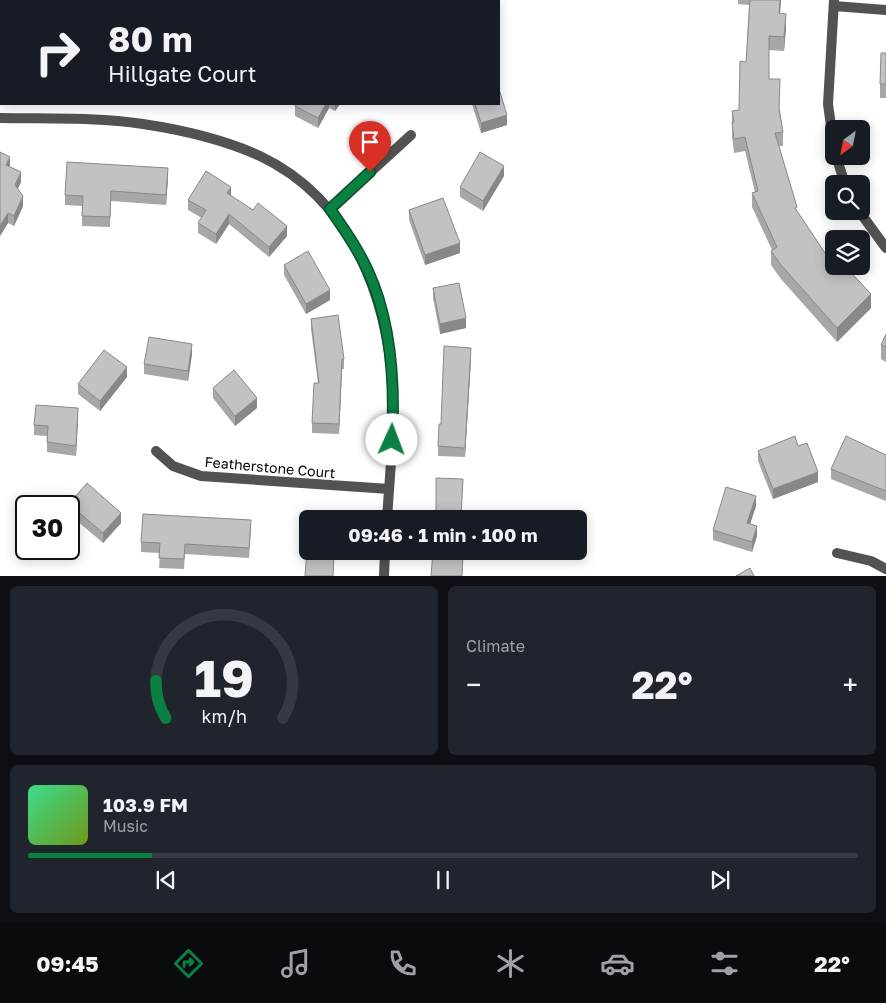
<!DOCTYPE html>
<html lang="en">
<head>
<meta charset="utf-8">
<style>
	body { margin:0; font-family:"Golos Text",sans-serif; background:#20242c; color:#f1f3f6; height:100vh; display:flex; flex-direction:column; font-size:19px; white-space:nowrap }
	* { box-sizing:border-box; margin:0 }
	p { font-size:16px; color:#9ea1a6 }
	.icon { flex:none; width:28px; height:28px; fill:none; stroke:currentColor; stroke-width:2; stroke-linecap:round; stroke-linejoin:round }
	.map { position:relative; height:576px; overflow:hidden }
	.sheet { display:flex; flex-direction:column; gap:10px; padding:10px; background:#0d0f14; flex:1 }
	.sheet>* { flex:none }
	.top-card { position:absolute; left:0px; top:0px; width:500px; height:105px; box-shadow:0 2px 12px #0003; background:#171b24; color:#f1f3f6; overflow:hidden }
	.needle { width:32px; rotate:212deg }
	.fabs { position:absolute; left:825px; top:120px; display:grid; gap:10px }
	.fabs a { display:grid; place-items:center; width:45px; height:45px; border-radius:8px; background:#171b24; box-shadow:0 2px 12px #0003; font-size:25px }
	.speed { position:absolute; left:15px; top:495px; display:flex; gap:10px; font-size:25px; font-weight:700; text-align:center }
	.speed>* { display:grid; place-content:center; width:65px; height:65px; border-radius:50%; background:#171b24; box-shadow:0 2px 12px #0003; line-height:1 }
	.speed .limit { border:2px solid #111; border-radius:8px; background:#fff; color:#111 }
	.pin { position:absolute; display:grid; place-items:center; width:42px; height:42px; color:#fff; margin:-51px -21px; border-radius:50% 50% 50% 0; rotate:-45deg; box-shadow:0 0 5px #0007 }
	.pin .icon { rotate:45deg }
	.me { position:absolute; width:55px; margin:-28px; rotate:2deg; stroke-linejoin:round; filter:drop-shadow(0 0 4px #0008) }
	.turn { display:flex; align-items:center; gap:18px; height:105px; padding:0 25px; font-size:22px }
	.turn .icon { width:65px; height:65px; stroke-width:2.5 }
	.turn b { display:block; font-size:35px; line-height:42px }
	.big { font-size:38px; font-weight:700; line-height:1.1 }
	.sheet .card { flex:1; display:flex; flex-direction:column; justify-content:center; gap:8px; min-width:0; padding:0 18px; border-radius:8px; background:#20242c }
	.sheet .dial { align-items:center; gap:0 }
	.dial svg { height:130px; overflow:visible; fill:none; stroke:#363941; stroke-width:7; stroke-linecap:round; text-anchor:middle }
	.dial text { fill:#f1f3f6; stroke:none }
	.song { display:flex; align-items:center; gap:15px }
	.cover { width:60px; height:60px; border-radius:8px; background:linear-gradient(135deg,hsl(150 70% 55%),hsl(80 70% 35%)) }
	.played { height:5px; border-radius:2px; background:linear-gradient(90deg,#0b8043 15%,#363941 15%) }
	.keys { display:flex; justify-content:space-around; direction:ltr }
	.heat { display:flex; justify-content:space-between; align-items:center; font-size:28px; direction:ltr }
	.sheet .tiles { flex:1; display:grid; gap:10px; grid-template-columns:1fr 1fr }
	.card:last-child { grid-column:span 2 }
	.trip { position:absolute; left:299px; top:510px; width:288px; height:50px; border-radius:8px; background:#171b24; box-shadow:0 2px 12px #0003; font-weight:700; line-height:50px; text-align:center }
	.dock { display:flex; height:80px; justify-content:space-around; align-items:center; background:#090b0e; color:#9ea1a6 }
	.dock .icon { width:35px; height:35px }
	.dock .selected { color:#0b8043 }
	.dock b { font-size:22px; color:#f1f3f6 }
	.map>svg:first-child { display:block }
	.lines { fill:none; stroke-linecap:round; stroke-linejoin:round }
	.minor { stroke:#525252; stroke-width:10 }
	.wall { fill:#a7a7a7 }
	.shaded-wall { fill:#888 }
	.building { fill:#c2c2c2; stroke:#888 }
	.route-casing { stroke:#07532c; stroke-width:12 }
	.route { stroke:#0b8043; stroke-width:9 }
	.labels { text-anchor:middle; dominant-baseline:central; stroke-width:4; stroke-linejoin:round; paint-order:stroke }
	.street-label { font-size:14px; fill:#000; stroke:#fff }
</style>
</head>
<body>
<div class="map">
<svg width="886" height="576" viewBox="0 0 886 576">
	<rect width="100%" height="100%" fill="#fff"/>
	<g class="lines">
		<!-- minor -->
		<path class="minor" d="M 834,6 L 886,10
			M 0,118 C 48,119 96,117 143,124 C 183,130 223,139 260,156 C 361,204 396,320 393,424 C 392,456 389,487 387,519
			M 834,148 L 828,104 L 834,0
			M 836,156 L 845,184
			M 330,209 L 411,135
			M 859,211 L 886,248
			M 156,451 L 173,466 L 201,476 L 389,489
			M 837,553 L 871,561 L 886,569
			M 384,576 L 385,551"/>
	</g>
	<!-- wall -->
	<path class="wall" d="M 738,0 L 781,0 L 780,13 L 786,28 L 784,51 L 769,50 L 769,79 L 780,110 L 783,132 L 783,146 L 779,146 L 797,211 L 825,253 L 871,308 L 837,342 L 781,279 L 771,265 L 771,251 L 772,250 L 752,207 L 752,193 L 755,192 L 745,151 L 734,153 L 732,136 L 732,111 L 739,110 L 746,62 L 749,5 L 738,4 Z
		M 0,14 L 1,14 L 1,68 L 0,68 Z
		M 886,53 L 886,98 L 880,98 L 880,84 Z
		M 296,104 L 340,104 L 335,111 L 329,108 L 318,128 L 295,116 L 295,106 Z
		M 472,104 L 499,104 L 507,125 L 481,133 Z
		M 10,167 L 21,182 L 18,188 L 23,206 L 14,226 L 8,223 L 0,236 Z
		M 504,176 L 483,211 L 460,197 L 460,187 Z
		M 168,178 L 166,205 L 111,201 L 110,227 L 82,226 L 82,206 L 65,205 L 65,195 Z
		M 231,196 L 287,236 L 269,257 L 229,224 L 216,244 L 198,233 L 198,223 L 202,218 L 188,210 L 188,200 Z
		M 409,210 L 460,253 L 425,265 L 409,220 Z
		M 284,265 L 330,300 L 306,314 L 284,275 Z
		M 433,288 L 466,328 L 440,334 L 433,298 Z
		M 311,319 L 344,359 L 344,369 L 342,369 L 339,434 L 312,433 L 312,423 L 318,383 L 311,329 Z
		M 886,334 L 886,375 L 886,362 L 881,359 L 881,345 Z
		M 192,354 L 188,381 L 144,374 L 144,364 Z
		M 471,358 L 465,457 L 438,456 L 438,446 L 441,424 Z
		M 127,377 L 100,411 L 78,394 L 78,384 Z
		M 213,388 L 257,408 L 235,426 L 213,398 Z
		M 78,418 L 76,456 L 47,452 L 47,436 L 34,435 L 34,425 Z
		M 798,446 L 818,482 L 773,499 L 758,461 L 758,451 Z
		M 886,455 L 886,501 L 831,479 L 831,469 Z
		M 69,504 L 121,523 L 103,543 L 69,514 Z
		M 756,506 L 750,524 L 757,536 L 752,552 L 713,540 L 713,530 Z
		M 251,530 L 249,558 L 185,554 L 184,569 L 159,568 L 160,553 L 141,552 L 141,542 Z"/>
	<!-- shaded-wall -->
	<path class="shaded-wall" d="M 780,0 L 781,0 L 779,27 L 779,13 Z
		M 786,14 L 786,28 L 784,51 L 784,37 Z
		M 326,104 L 329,104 L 329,108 L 318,128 L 318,118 Z
		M 335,104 L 340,104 L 335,111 Z
		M 507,115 L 507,125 L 481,133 L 481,123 Z
		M 10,157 L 10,167 L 6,165 Z
		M 504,166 L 504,176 L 483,211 L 483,201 Z
		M 168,168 L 168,178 L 166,205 L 166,195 Z
		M 21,172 L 21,182 L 15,195 L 15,185 Z
		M 231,187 L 231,197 L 227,193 Z
		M 23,196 L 23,206 L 14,226 L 14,216 Z
		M 8,213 L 8,223 L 0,236 L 0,226 Z
		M 229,214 L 229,224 L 216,244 L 216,234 Z
		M 287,226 L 287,236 L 269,257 L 269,247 Z
		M 460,243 L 460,253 L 425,265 L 425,255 Z
		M 330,290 L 330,300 L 306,314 L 306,304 Z
		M 871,294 L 871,308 L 837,342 L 837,328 Z
		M 466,318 L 466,328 L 440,334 L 440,324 Z
		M 192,344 L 192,354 L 188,381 L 188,371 Z
		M 471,348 L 471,358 L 465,457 L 465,448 Z
		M 342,359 L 342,369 L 339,434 L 339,424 Z
		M 127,367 L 127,377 L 100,411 L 100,401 Z
		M 257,398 L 257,408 L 235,426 L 235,416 Z
		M 78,408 L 78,418 L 76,456 L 76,446 Z
		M 818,472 L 818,482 L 773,499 L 773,489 Z
		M 756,496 L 756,506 L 747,533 L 747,523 Z
		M 121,513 L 121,523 L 103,543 L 103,533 Z
		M 757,526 L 757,536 L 752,552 L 752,542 Z"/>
	<!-- building -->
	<path class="building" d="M 750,0 L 780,0 L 779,13 L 786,14 L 784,37 L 769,36 L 769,79 L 780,79 L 779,109 L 783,132 L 775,133 L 797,207 L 795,208 L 825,253 L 829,249 L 834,254 L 834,266 L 845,266 L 871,294 L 837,328 L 781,265 L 771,251 L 777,247 L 752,193 L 758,191 L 745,137 L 734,139 L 732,122 L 734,122 L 732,111 L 739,110 L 740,61 L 746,62 Z
		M 0,14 L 1,14 L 1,58 L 0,58 Z
		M 881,53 L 886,53 L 886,84 L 880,84 Z
		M 499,89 L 507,115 L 481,123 L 475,104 L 499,104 Z
		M 296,104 L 326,104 L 318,118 L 295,106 Z
		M 0,152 L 10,157 L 6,165 L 21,172 L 15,185 L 23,196 L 14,216 L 8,213 L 0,226 Z
		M 480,152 L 504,166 L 483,201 L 460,187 Z
		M 67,162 L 168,168 L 166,195 L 111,191 L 110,217 L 82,216 L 83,196 L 65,195 Z
		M 206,171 L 231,187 L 227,193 L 253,210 L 258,203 L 287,226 L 269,247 L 229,214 L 216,234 L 198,223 L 206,210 L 188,200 Z
		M 443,198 L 460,243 L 425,255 L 409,210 Z
		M 308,251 L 330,290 L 306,304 L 284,265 Z
		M 459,283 L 466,318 L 440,324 L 433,288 Z
		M 338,315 L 344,359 L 342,359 L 339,424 L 312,423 L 314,383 L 319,383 L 311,319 Z
		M 886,334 L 886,347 L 881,345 Z
		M 149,337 L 192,344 L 188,371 L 144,364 Z
		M 444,346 L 471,348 L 465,448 L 438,446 L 439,424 L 441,424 Z
		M 104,350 L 127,367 L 100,401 L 78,384 Z
		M 234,370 L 257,398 L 235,416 L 213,388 Z
		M 36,405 L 78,408 L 76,446 L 47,442 L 48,426 L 34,425 Z
		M 795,436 L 798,446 L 807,443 L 818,472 L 773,489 L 758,451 Z
		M 846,436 L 886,455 L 886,491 L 831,469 Z
		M 436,478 L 463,479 L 461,519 L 435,519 L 436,509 Z
		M 87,483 L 121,513 L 103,533 L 69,504 Z
		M 726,487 L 756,496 L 747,523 L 757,526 L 752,542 L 713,530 Z
		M 143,514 L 251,520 L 249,548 L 185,544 L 184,559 L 159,558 L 160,543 L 141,542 Z
		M 308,535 L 308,551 L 334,551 L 333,576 L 305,576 Z
		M 433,551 L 463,551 L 462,576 L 431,576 Z
		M 750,568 L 754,576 L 736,576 Z"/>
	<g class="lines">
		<!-- route casing -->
		<g class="route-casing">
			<path id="route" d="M 370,172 L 330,209 C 344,229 358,249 368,271 C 391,321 395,385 392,440"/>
		</g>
		<!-- route -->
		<use href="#route" class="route"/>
	</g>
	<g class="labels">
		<!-- street labels -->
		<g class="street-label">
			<text transform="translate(270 467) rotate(5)">Featherstone Court</text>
		</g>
	</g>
</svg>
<div class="fabs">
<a><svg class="needle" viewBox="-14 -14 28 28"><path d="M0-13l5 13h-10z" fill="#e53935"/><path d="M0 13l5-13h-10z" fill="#9ea1a6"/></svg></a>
<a><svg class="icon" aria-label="search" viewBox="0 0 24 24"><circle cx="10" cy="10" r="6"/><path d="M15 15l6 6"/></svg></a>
<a><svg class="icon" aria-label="layers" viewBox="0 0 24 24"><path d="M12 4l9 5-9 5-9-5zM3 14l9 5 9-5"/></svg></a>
</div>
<div class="speed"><div class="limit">30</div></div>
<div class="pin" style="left:370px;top:172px;background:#d93025"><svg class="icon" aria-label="arrive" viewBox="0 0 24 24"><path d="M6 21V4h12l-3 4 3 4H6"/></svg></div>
<svg class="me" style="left:392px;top:440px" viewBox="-20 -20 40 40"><circle r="19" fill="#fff"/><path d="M0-13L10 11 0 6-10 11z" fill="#0b8043"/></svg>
<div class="trip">09:46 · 1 min · 100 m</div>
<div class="top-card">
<div class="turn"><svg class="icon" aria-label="right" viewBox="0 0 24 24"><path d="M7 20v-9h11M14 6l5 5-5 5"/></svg><div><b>80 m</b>Hillgate Court</div></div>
</div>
</div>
<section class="sheet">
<div class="tiles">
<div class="card dial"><svg viewBox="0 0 100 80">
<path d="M14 69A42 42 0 1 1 86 69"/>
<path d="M14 69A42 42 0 0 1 8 46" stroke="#0b8043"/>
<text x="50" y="56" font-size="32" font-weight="700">19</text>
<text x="50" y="72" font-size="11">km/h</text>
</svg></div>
<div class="card"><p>Climate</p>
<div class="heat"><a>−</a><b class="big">22°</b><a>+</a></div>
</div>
<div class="card">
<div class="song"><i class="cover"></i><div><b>103.9 FM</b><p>Music</p></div></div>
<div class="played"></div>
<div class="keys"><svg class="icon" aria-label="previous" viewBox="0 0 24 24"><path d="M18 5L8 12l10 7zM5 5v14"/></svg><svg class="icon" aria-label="pause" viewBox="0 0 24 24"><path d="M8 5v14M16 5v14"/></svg><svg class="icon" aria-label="next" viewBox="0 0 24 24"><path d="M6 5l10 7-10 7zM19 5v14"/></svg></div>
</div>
</div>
</section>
<nav class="dock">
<b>09:45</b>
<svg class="icon selected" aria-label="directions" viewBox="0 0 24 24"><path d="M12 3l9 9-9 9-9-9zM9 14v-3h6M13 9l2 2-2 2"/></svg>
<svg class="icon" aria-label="music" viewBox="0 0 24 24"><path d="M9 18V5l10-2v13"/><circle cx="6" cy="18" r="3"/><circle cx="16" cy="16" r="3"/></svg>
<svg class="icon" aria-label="phone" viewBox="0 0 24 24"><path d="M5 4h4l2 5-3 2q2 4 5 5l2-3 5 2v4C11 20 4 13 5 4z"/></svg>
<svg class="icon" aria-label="climate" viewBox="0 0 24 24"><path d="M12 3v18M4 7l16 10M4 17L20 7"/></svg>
<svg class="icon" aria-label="car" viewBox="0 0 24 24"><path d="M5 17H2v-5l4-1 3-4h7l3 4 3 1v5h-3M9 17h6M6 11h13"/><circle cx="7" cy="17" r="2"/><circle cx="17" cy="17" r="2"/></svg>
<svg class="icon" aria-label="filters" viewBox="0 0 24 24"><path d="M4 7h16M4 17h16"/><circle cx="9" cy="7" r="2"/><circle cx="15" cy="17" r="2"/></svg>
<b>22°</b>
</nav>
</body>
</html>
